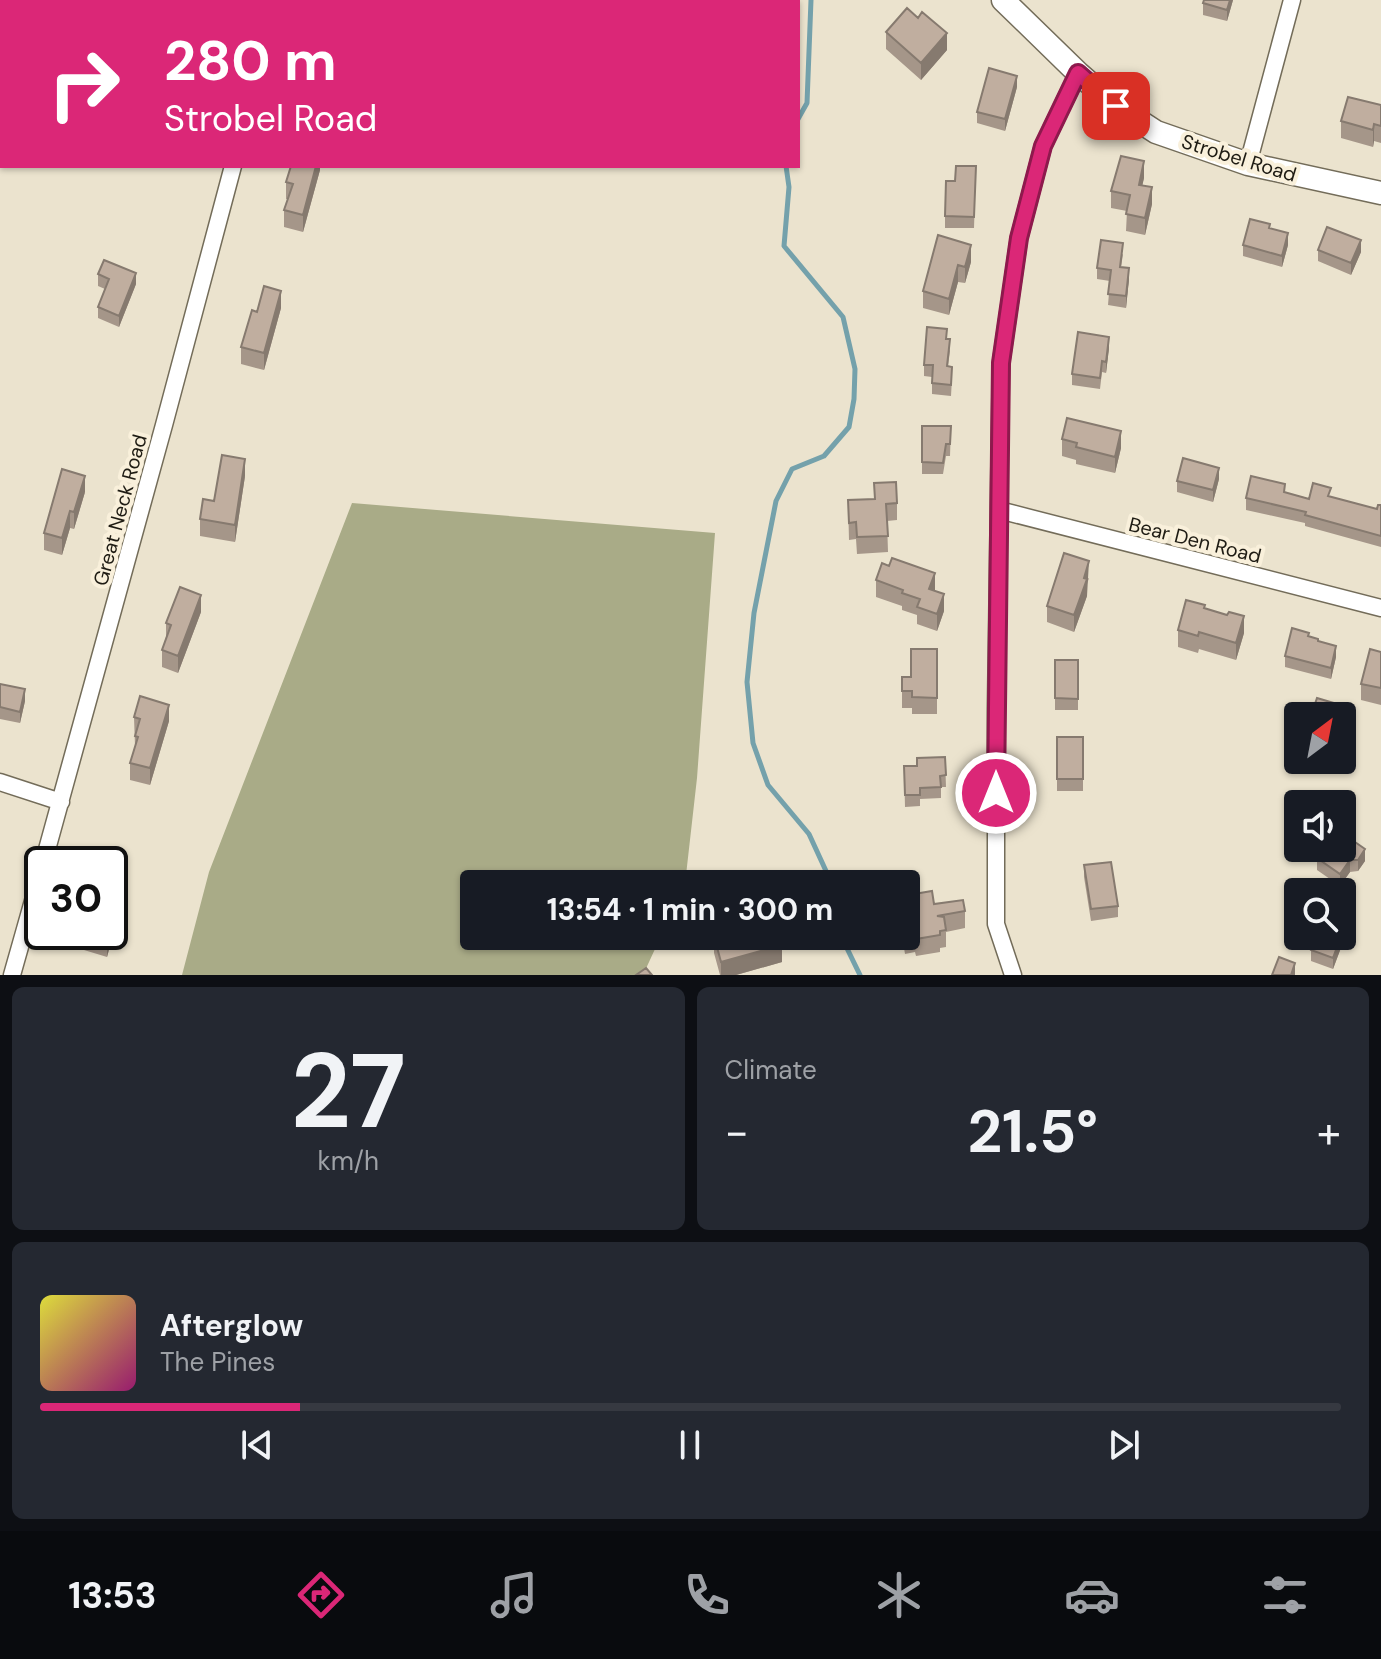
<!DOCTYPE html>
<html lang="en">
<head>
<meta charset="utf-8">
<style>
	body { margin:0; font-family:"DM Sans",sans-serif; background:#242831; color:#f1f3f6; height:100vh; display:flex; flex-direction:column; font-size:30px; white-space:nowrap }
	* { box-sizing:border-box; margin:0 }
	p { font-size:26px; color:#9ea1a6 }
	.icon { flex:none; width:44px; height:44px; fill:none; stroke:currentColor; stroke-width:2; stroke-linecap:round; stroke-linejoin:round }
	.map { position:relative; height:975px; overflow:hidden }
	.panel { display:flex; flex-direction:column; gap:12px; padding:12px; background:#0d0f14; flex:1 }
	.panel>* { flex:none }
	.hud { position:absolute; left:0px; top:0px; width:800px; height:168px; box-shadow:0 2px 6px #0004; background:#db2777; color:#fff; overflow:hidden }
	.needle { width:52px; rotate:32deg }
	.buttons { position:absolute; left:1284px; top:702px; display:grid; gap:16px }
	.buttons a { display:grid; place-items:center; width:72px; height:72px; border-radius:8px; background:#171b24; box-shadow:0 2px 6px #0004; font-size:40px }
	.speed { position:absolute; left:24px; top:846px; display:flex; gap:16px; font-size:40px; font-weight:700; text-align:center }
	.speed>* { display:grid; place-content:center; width:104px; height:104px; border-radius:50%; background:#171b24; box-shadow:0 2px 6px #0004; line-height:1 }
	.speed .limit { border:4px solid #111; border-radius:12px; background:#fff; color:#111 }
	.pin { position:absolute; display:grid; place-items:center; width:68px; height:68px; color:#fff; margin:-34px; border-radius:16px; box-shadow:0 4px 12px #0006 }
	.me { position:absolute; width:88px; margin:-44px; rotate:0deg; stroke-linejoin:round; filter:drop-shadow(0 0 6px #0008) }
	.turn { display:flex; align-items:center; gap:28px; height:168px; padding:0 32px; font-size:36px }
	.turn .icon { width:104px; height:104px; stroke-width:2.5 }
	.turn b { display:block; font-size:56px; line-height:68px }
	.big { font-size:60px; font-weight:700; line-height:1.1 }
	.panel .widget { flex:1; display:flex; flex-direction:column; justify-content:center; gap:12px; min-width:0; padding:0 28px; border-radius:12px; background:#242831 }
	.panel .dial { align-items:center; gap:0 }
	.dial b { font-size:104px; line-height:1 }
	.song { display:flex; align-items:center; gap:24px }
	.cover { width:96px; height:96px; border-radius:12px; background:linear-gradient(135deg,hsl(60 70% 55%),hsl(320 70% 35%)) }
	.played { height:8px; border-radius:4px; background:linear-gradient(90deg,#db2777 20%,#363941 20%) }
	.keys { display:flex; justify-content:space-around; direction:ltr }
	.heat { display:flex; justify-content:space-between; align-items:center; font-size:44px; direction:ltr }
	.panel .tiles { flex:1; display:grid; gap:12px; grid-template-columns:1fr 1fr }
	.widget:last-child { grid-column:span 2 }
	.trip { position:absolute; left:460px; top:870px; width:460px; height:80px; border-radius:8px; background:#171b24; box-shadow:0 2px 6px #0004; font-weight:700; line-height:80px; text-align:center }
	.tab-bar { display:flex; height:128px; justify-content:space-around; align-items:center; background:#090b0e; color:#9ea1a6 }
	.tab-bar .icon { width:56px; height:56px }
	.tab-bar .on { color:#db2777 }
	.tab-bar b { font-size:36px; color:#f1f3f6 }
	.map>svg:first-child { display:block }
	.forest { fill:#a9ab87 }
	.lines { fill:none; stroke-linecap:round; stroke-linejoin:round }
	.stream { stroke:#74a1ab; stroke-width:5 }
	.street-casing { stroke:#736c59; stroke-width:19 }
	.secondary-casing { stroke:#736c59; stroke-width:25 }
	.street { stroke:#fff; stroke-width:16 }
	.secondary { stroke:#fff; stroke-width:22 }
	.wall { fill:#a59689 }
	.shaded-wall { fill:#867a6f }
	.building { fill:#c0ae9f; stroke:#867a6f; stroke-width:2 }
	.route-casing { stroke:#8e194d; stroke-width:20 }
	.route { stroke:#db2777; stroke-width:14 }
	.labels { text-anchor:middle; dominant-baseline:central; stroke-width:8; stroke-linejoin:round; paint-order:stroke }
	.street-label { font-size:20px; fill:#1e1b13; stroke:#f9f0db }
</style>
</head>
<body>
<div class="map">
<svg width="1381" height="975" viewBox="0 0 1381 975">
	<rect width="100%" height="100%" fill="#ebe3ce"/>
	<!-- forest -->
	<path class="forest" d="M 352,503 L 715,533 L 697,778 L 685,884 L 474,884 L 474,936 L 661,936 L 643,975 L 182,975 L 209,872 Z"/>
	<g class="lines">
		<!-- stream -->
		<path class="stream" d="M 798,119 L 807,103 L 811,0
			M 786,166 L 789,187 L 784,246 L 843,317 L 855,369 L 854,399 L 849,427 L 824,456 L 792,469 L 776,501 L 754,613 L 747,682 L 753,743 L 768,785 L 809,834 L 832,884
			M 841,936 L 860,975"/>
		<!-- street casing -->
		<g class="street-casing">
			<path id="street" d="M 266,2 L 266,0
				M 0,33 L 2,33
				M 1248,164 L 1292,0
				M 999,510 L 1381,608
				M 0,782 L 61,802
				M 43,864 L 164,425 L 233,166
				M 12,975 L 42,869
				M 1013,975 L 996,924 L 996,708 L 1001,363 L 1019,238 L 1043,146 L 1078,73"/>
		</g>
		<!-- secondary casing -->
		<g class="secondary-casing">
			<path id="secondary" d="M 1003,0 L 1078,73 L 1116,106 L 1156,132 L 1248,164 L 1381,193"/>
		</g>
		<!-- street -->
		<use href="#street" class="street"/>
		<!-- secondary -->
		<use href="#secondary" class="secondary"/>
	</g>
	<!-- wall -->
	<path class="wall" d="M 1233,0 L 1227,21 L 1203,15 L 1203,3 Z
		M 886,32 L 947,50 L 921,80 L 886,49 Z
		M 1017,87 L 1005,131 L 977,123 L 977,112 Z
		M 1381,105 L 1381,143 L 1374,141 L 1373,147 L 1341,138 L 1341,121 Z
		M 320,166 L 320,170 L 303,232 L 284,227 L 284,210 L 288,199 L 286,199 L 286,182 Z
		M 976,166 L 974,228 L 945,228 L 945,216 L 955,181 Z
		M 1144,178 L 1142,185 L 1152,204 L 1145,235 L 1126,231 L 1127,211 L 1111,208 L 1111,191 Z
		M 1270,229 L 1288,245 L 1282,267 L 1243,256 L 1243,245 Z
		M 938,235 L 971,262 L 965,283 L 958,282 L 949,315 L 923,308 L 923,291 Z
		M 1318,250 L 1361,252 L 1351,275 L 1318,261 Z
		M 1123,254 L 1121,267 L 1129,279 L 1126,308 L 1108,305 L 1110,281 L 1097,279 L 1097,268 Z
		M 98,274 L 136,284 L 119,327 L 98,318 L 98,307 L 105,289 L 98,286 Z
		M 281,308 L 264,370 L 241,364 L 241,347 L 257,312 Z
		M 947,339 L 950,351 L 948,366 L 952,378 L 951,396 L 932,394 L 932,377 L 924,376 L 924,365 Z
		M 1109,348 L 1106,373 L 1102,372 L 1100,389 L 1072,385 L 1072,374 Z
		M 922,426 L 951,426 L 950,456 L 946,456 L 943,474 L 922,474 Z
		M 1062,439 L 1121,448 L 1115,473 L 1076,464 L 1076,460 L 1062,456 Z
		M 245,476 L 235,542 L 200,536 L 200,519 Z
		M 1219,479 L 1213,502 L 1177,492 L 1177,481 Z
		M 874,483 L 897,503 L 897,520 L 887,521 L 888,552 L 857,554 L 856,539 L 849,540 L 848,500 L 874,499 Z
		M 85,492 L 74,529 L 70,528 L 62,555 L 44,550 L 44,533 Z
		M 1285,492 L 1309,499 L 1331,497 L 1377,509 L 1381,505 L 1381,547 L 1305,526 L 1305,523 L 1246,510 L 1246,498 Z
		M 1089,578 L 1087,584 L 1087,596 L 1074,632 L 1047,622 L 1047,606 Z
		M 876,580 L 934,590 L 944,611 L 937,631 L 917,624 L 917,615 L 902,610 L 902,606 L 876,597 Z
		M 1205,609 L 1244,633 L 1236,660 L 1199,649 L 1198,653 L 1178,647 L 1178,630 Z
		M 201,612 L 178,673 L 162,667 L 162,650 L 166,637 L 166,623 Z
		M 1309,636 L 1318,641 L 1336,657 L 1331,679 L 1285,667 L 1285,656 Z
		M 937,649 L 937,714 L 912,714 L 912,708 L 902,708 L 902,677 L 911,677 Z
		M 1381,652 L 1381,705 L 1361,700 L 1361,684 Z
		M 1078,660 L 1078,710 L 1055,710 L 1055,698 Z
		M 0,684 L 25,701 L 20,723 L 0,719 Z
		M 134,717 L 169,721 L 150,785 L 130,780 L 130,763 L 135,746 Z
		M 1057,737 L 1083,737 L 1083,791 L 1057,791 Z
		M 945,757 L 946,787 L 941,787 L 941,798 L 920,799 L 920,806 L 905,807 L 904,766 L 917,766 Z
		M 1323,850 L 1365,861 L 1358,871 L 1350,872 L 1340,886 L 1317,870 L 1317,858 Z
		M 1084,865 L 1118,906 L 1118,917 L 1091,921 L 1084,877 Z
		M 123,897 L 107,957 L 84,950 L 84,939 Z
		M 906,899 L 965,911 L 965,928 L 946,932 L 946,947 L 940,948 L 940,952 L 916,956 L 915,952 L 905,954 L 902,936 L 906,936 Z
		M 1348,929 L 1333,969 L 1311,961 L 1311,950 Z
		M 714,936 L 782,962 L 736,975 L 720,975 L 714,953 Z"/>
	<!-- shaded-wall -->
	<path class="shaded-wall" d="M 1230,0 L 1233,0 L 1227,21 L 1227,10 Z
		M 947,33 L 947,50 L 921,80 L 921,63 Z
		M 1017,76 L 1017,87 L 1005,131 L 1005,119 Z
		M 1374,124 L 1374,141 L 1373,147 L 1373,130 Z
		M 1144,161 L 1144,178 L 1139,201 L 1139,185 Z
		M 316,166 L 320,166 L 320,170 L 303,232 L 303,215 Z
		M 1152,187 L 1152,204 L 1145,235 L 1145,218 Z
		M 1288,233 L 1288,245 L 1282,267 L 1282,256 Z
		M 1361,240 L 1361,252 L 1351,275 L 1351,263 Z
		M 971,245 L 971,262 L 965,283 L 965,267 Z
		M 958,265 L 958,282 L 949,315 L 949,299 Z
		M 1129,268 L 1129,279 L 1126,308 L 1126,296 Z
		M 136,273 L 136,284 L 119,327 L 119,316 Z
		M 281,291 L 281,308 L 264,370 L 264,353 Z
		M 1109,337 L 1109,348 L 1106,373 L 1106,362 Z
		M 1121,431 L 1121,448 L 1115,473 L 1115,457 Z
		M 245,459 L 245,476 L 235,542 L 235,525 Z
		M 1219,468 L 1219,479 L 1213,502 L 1213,490 Z
		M 85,476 L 85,492 L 74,529 L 74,512 Z
		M 70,511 L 70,528 L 62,555 L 62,538 Z
		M 1089,561 L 1087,596 L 1074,632 L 1074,615 Z
		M 935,573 L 935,590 L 929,606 L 929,589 Z
		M 944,594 L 944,611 L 937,631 L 937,614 Z
		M 201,595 L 201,612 L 178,673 L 178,656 Z
		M 1244,616 L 1244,633 L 1236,660 L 1236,643 Z
		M 1336,646 L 1336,657 L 1331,679 L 1331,668 Z
		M 25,689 L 25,701 L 20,723 L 20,712 Z
		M 169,705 L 169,721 L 150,785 L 150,768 Z
		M 1365,849 L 1365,861 L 1358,871 L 1358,860 Z
		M 1350,860 L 1350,872 L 1340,886 L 1340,874 Z
		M 123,886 L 123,897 L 107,957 L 107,946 Z
		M 1348,918 L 1348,929 L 1333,969 L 1333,958 Z
		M 782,945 L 782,962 L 736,975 L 721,975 L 721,962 Z
		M 1295,963 L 1295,975 L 1291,975 Z"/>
	<!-- building -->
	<path class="building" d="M 671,0 L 700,0 L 700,2 L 671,2 Z
		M 1204,0 L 1230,0 L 1227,10 L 1203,3 Z
		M 907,8 L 918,18 L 922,12 L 947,33 L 921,63 L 886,32 Z
		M 989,68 L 1017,76 L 1005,119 L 977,112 Z
		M 1348,97 L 1381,105 L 1381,126 L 1374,124 L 1373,130 L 1341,121 Z
		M 1121,156 L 1144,161 L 1139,185 L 1152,187 L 1145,218 L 1126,214 L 1130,195 L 1111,191 Z
		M 291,166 L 316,166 L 303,215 L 284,210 L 293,184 L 286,182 Z
		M 956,166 L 976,166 L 974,217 L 945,216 L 946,181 L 955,181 Z
		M 1250,219 L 1270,224 L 1269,228 L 1288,233 L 1282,256 L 1243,245 Z
		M 1327,227 L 1361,240 L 1351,263 L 1318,250 Z
		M 938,235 L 971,245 L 965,267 L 958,265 L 949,299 L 923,291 Z
		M 1101,240 L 1123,243 L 1120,267 L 1129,268 L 1126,296 L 1108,294 L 1111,270 L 1097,268 Z
		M 104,260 L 136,273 L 119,316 L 98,307 L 109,279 L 98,274 Z
		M 264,286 L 281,291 L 264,353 L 241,347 L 252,310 L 257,312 Z
		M 927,327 L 947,329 L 946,339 L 950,339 L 947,366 L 952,367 L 951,385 L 932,383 L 933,365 L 924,365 Z
		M 1078,332 L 1109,337 L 1106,362 L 1102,361 L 1100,378 L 1072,374 Z
		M 1067,418 L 1121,431 L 1115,457 L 1076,447 L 1077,443 L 1062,439 Z
		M 922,426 L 951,426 L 950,444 L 946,444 L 943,463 L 922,462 Z
		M 222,455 L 245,459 L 235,525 L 200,519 L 203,499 L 214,501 Z
		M 1183,458 L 1219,468 L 1213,490 L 1177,481 Z
		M 62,469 L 85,476 L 74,512 L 70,511 L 62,538 L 44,533 Z
		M 1251,476 L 1285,484 L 1284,492 L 1309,499 L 1313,483 L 1331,488 L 1328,496 L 1377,509 L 1378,505 L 1381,505 L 1381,536 L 1305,515 L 1306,512 L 1246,498 Z
		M 896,482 L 897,503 L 886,504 L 888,536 L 857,537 L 856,522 L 849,523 L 848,500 L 875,499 L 874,483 Z
		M 1064,553 L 1089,561 L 1084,578 L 1087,579 L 1074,615 L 1047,606 Z
		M 892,558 L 935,573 L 929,589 L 944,594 L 937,614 L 917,607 L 920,599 L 902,593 L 903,590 L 876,580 L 882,563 L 889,566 Z
		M 180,587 L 201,595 L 178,656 L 162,650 L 171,625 L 166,623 Z
		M 1186,600 L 1205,605 L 1204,608 L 1227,615 L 1229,612 L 1244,616 L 1236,643 L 1199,632 L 1198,636 L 1178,630 Z
		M 1292,628 L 1309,633 L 1308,636 L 1318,639 L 1318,641 L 1336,646 L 1331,668 L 1285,656 Z
		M 911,649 L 937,649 L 937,698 L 912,697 L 912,691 L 902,691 L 902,677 L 911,677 Z
		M 1370,649 L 1381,652 L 1381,688 L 1361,684 Z
		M 1055,660 L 1078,660 L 1078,699 L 1055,698 Z
		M 0,684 L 25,689 L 20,712 L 0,707 Z
		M 140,696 L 169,705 L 150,768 L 130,763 L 138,737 L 135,736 L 140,719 L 134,717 Z
		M 1317,698 L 1337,704 L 1333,716 L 1311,716 Z
		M 1057,737 L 1083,737 L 1083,779 L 1057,779 Z
		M 945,757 L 946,775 L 940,776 L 941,787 L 920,788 L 920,795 L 905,795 L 904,766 L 917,766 L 917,758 Z
		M 1342,833 L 1365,849 L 1358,860 L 1350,860 L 1340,874 L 1317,858 L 1323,850 L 1329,850 L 1330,848 L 1342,848 Z
		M 1111,862 L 1118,906 L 1091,909 L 1084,865 Z
		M 110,881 L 123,886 L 107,946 L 84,939 L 86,932 L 110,932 Z
		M 932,891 L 934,904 L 963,900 L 965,911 L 937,916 L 944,917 L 946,930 L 940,931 L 940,935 L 916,939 L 915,935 L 905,937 L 906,936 L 906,924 L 907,923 L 906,899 L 908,899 L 908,895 Z
		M 1342,915 L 1348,918 L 1342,934 Z
		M 714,936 L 779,936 L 782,945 L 721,962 Z
		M 1316,936 L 1341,936 L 1333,958 L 1311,950 Z
		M 1279,957 L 1295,963 L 1291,975 L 1272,975 Z
		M 646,968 L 652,975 L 636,975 Z"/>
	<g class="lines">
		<!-- route casing -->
		<g class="route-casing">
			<path id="route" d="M 996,793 L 1001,363 L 1019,238 L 1043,146 L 1078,73 L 1116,106"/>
		</g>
		<!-- route -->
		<use href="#route" class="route"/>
	</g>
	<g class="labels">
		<!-- street labels -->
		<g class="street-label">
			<text transform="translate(1239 158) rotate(17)">Strobel Road</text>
			<text transform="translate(120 510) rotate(-75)">Great Neck Road</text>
			<text transform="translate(1195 540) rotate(14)">Bear Den Road</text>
		</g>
	</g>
</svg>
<div class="buttons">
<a><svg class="needle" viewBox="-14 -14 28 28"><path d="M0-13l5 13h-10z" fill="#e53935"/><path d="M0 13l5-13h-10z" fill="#9ea1a6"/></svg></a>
<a><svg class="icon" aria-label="sound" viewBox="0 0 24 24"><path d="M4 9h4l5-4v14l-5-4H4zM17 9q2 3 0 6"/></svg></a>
<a><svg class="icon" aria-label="search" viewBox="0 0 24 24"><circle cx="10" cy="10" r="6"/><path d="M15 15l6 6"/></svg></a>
</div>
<div class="speed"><div class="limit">30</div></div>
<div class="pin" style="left:1116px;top:106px;background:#d93025"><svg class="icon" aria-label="arrive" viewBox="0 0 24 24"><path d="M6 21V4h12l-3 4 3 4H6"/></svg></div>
<svg class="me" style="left:996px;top:793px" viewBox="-20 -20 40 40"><circle r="17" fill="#db2777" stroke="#fff" stroke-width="3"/><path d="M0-11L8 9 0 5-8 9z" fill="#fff"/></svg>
<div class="trip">13:54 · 1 min · 300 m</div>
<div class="hud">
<div class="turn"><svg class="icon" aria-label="right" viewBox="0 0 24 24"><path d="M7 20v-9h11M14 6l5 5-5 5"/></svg><div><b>280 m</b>Strobel Road</div></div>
</div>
</div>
<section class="panel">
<div class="tiles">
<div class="widget dial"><b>27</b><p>km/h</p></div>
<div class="widget"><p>Climate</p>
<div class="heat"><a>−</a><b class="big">21.5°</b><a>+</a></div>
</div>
<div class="widget">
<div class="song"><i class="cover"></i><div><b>Afterglow</b><p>The Pines</p></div></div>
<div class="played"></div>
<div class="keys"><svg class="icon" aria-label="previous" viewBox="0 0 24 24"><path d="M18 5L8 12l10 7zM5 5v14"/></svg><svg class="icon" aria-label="pause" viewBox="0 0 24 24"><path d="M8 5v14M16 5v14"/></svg><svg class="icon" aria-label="next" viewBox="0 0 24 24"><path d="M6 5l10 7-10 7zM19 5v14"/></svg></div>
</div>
</div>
</section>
<nav class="tab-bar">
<b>13:53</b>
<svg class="icon on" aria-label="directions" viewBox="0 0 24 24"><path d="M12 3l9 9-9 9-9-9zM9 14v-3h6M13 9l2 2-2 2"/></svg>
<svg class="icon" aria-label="music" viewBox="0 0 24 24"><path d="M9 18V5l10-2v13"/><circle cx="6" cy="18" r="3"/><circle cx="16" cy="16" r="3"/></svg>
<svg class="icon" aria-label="phone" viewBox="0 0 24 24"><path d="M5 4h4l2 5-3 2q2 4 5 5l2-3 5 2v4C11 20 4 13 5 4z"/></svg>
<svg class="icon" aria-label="climate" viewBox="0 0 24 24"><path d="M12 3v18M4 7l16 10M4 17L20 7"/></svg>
<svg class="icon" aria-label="car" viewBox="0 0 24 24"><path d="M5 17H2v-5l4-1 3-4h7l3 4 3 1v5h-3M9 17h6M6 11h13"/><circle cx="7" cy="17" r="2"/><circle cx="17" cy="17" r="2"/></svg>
<svg class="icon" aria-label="filters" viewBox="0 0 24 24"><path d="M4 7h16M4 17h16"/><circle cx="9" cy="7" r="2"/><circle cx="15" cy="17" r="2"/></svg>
</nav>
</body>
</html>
